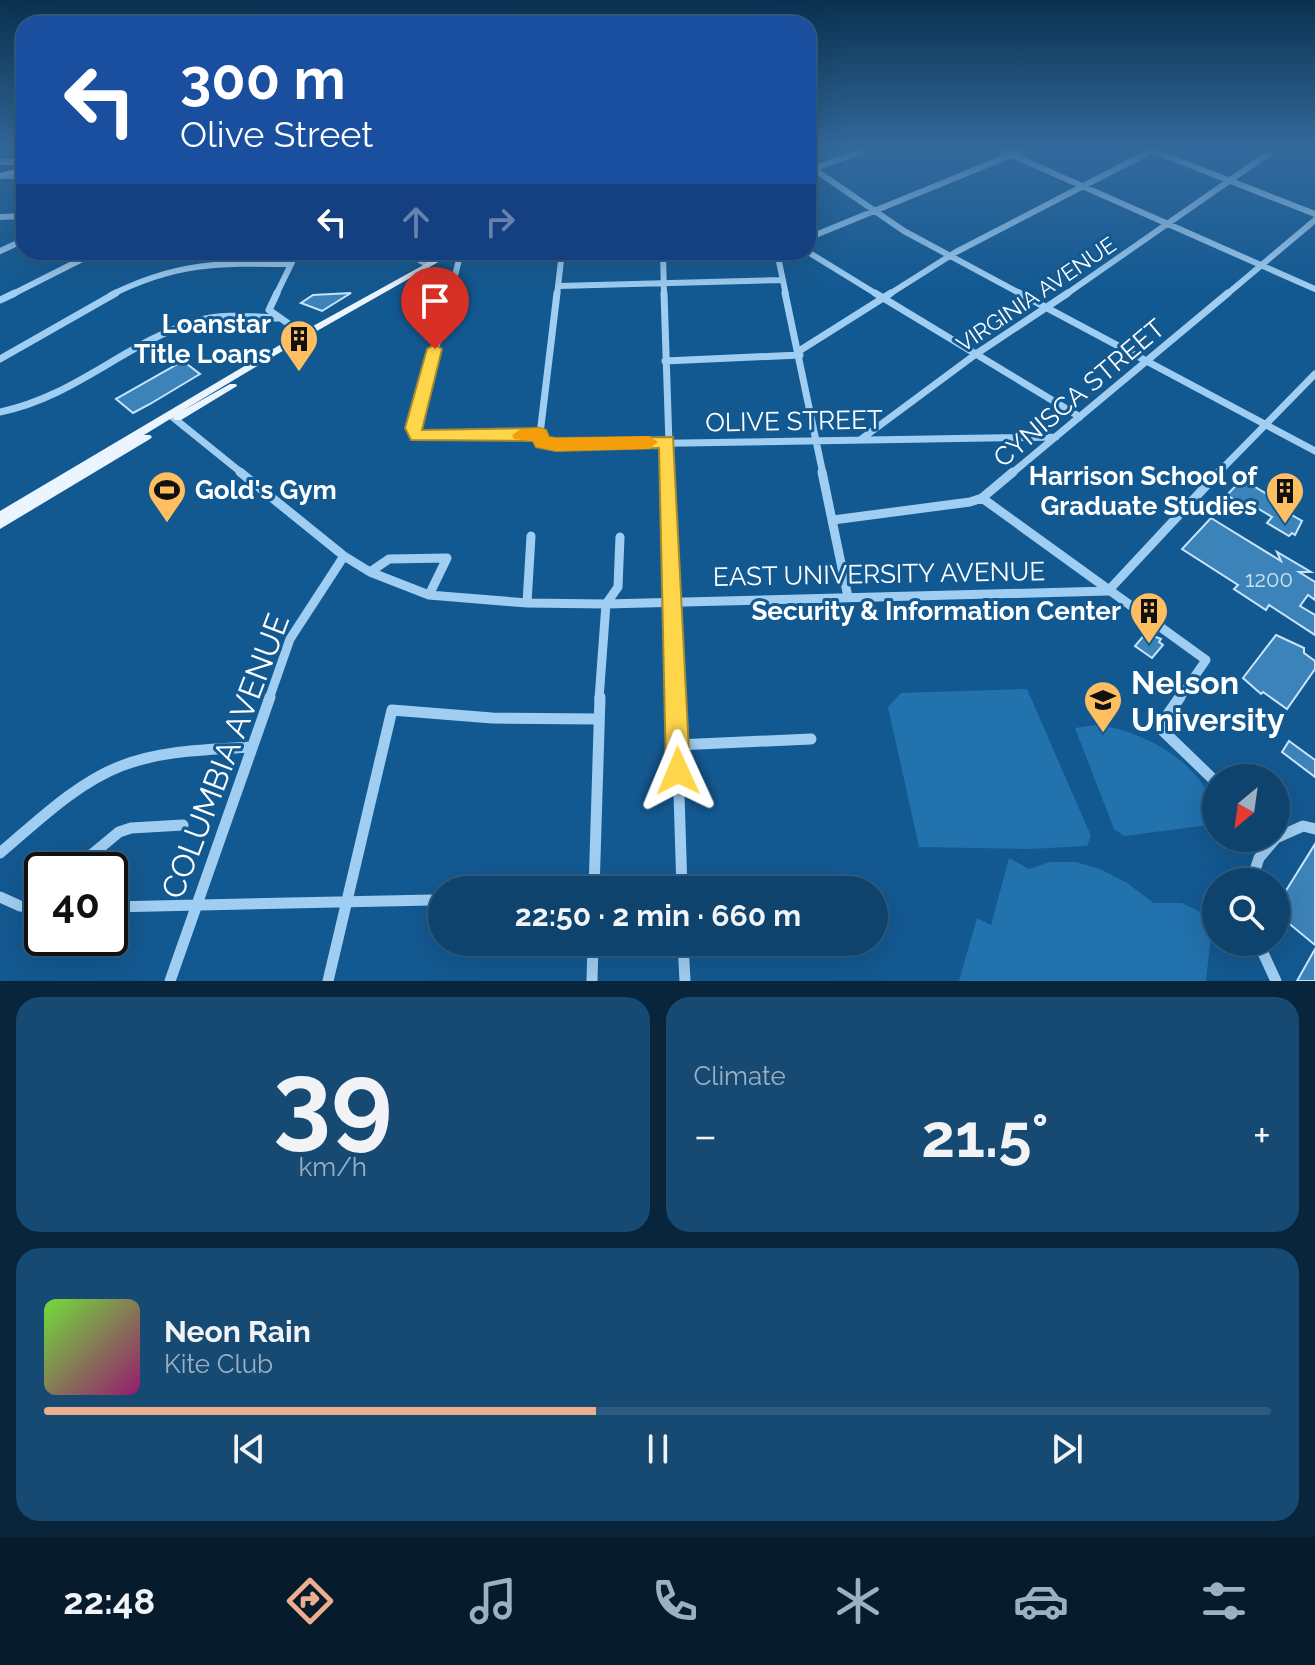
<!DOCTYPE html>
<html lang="en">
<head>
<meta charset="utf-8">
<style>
	body { margin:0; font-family:Raleway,sans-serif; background:#174a72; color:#f1f3f6; height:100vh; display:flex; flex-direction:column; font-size:30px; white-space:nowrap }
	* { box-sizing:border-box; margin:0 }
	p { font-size:26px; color:#9bb0c2 }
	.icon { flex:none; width:44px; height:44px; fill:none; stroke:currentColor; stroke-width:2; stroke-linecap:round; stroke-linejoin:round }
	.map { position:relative; height:981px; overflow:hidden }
	.sheet { display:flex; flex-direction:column; gap:16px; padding:16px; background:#08253c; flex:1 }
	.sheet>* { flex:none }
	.top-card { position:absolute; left:16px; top:16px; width:800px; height:244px; border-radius:24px; box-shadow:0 8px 32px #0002,0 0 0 2px #2e5c80; background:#1a4fa0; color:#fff; overflow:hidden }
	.needle { width:52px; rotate:209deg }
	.controls { position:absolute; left:1202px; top:764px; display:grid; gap:16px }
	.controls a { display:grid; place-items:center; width:88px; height:88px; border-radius:50%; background:#0e436d; box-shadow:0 8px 32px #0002,0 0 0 2px #2e5c80; font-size:40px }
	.speed { position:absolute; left:24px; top:852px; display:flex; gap:16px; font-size:40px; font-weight:700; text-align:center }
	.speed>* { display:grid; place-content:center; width:104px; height:104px; border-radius:50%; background:#0e436d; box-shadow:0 8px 32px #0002,0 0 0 2px #2e5c80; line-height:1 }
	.speed .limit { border:4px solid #111; border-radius:12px; background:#fff; color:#111 }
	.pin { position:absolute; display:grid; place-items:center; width:68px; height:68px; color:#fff; margin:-82px -34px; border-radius:50% 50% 50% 0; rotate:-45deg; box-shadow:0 0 8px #0007 }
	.pin .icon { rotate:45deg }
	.me { position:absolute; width:88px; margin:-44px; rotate:359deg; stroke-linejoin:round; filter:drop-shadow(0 0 6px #0008) }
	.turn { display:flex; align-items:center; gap:28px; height:168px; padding:0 32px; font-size:36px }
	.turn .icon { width:104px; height:104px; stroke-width:2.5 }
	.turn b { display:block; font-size:56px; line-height:68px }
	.lanes { display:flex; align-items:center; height:76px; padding:0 32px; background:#0003; justify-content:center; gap:40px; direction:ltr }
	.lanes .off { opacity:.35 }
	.big { font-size:60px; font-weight:700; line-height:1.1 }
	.sheet .card { flex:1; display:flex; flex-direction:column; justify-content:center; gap:12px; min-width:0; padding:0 28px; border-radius:24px; background:#174a72 }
	.sheet .dial { align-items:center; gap:0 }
	.dial b { font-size:104px; line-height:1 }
	.song { display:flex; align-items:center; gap:24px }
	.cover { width:96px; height:96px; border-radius:12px; background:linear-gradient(135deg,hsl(100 70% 55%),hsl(320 70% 35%)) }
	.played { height:8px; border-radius:4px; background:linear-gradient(90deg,#eead8d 45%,#2e5c80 45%) }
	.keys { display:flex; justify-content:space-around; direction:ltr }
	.heat { display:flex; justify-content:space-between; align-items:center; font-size:44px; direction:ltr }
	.sheet .tiles { flex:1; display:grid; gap:16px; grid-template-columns:1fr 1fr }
	.card:last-child { grid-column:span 2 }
	.trip { position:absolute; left:428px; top:876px; width:460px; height:80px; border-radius:40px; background:#0e436d; box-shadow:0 8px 32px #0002,0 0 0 2px #2e5c80; font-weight:700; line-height:80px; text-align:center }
	.dock { display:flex; height:128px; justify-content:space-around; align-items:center; background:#061b2c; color:#9bb0c2 }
	.dock .icon { width:56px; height:56px }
	.dock .active { color:#eead8d }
	.dock b { font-size:36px; color:#f1f3f6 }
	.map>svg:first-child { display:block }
	.green { fill:#2272ae }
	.building { fill:#3c83b9; stroke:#c7e5fc; stroke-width:2 }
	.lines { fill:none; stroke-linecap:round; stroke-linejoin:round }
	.minor-far3 { stroke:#a0cef2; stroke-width:6 }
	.minor-far2 { stroke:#a0cef2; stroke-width:7 }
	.minor-far1 { stroke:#a0cef2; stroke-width:9 }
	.minor { stroke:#a0cef2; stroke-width:11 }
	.major { fill:#eaf5ff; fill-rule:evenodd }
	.route { fill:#ffd54a; stroke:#a68a30; stroke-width:2 }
	.slow { fill:#f59e0b }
	.labels { text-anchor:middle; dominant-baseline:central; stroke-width:6; stroke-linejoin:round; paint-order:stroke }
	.far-street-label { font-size:22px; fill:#fff; stroke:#135991 }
	.number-label { font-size:22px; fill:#cee0ee }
	.poi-label { font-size:26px; font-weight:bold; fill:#fff; stroke:#135991; text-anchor:end }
	.street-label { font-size:26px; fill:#fff; stroke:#135991 }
	.near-poi-label { font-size:32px; font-weight:bold; fill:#fff; stroke:#135991; text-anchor:start }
	.near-street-label { font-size:32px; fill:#fff; stroke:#135991 }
</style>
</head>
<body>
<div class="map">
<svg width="1315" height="981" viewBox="0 0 1315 981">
	<rect width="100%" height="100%" fill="#135991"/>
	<!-- green -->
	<path class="green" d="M 1027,689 L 1091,836 L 1087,846 L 1029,849 L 919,847 L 888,707 L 901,693 Z
		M 1096,725 C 1144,729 1216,770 1216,824 L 1124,836 L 1114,829 L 1075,728 Z
		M 1009,858 L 1029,869 L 1050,862 L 1076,862 L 1100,869 L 1127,883 L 1154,903 L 1182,903 L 1213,918 L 1206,981 L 959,981 L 977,918 L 991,925 Z"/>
	<!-- building -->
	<path class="building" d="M 351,293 L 322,311 L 301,303 L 313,295 Z
		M 183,361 L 200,374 L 150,404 L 133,413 L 116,399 Z
		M 1242,479 L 1293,510 L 1290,514 L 1302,521 L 1295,535 L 1292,533 L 1289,536 L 1267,523 L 1272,517 L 1257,508 L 1254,512 L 1227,495 Z
		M 1211,518 L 1281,561 L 1277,552 L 1311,572 L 1299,572 L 1315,582 L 1315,600 L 1308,595 L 1300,606 L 1315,615 L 1315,635 L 1269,605 L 1266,610 L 1234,589 L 1238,585 L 1182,549 Z
		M 1146,633 L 1161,639 L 1159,642 L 1163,645 L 1152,658 L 1135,646 Z
		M 1276,635 L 1304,648 L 1304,653 L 1315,661 L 1315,669 L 1287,709 L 1263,692 L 1261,694 L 1243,678 Z
		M 1289,741 L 1315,760 L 1315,777 L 1282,752 Z
		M 1315,844 L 1315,945 L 1280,916 L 1288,902 L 1282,897 Z
		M 1315,949 L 1315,981 L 1297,981 Z"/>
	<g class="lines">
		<!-- minor-far3 -->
		<path class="minor-far3" d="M 1003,151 L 1315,289
			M 1154,151 L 1315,214
			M 0,162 L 24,162
			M 808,165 L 904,231 L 1023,295
			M 813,169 L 862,151
			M 0,176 L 24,176
			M 0,217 L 24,216
			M 808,238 L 1021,151
			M 0,251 L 24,240
			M 405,252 L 428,265
			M 663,252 L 664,295
			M 777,252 L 786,295
			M 808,252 L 878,295
			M 558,286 L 783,280
			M 11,295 L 96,252
			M 111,295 C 177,262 219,263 290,264
			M 276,295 L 297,252
			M 450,295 L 461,252
			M 557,295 L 562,252
			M 888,295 L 956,252 L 1151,151
			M 1065,295 L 1272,151
			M 1226,295 L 1315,220"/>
		<!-- minor-far2 -->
		<path class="minor-far2" d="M 277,293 L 269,310 L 306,336
			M 450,293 L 414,432 L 422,437 L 540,434
			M 664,293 L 670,474
			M 785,293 L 823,474
			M 875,293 L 1080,417
			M 1019,293 L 1315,451
			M 0,300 L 15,293
			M 799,351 L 891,293
			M 0,359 L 116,293
			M 665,361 L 800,355
			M 0,412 C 77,396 126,342 197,321 C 223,313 252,317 278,318
			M 170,415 L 243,474
			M 540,434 L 542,442 L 556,445 L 1056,437
			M 540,434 L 557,293
			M 860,440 L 976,354 L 1068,293
			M 1011,474 L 1228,293
			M 1217,474 L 1315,374"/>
		<!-- minor-far1 -->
		<path class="minor-far1" d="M 240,472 L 344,556 L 370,572 L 429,595 L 527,603 L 606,604 L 1108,591 L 1219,472
			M 670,472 L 676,699
			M 822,472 L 848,597
			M 982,498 L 1206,660 L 1179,699
			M 833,520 L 970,502 L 982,498 L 1013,472
			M 370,572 L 389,559 L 447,558 L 429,595
			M 527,603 L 531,536
			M 269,699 L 290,639 L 344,556
			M 599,699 L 606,604 L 618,587 L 620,537"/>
		<!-- minor -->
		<path class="minor" d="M 676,697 L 682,890
			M 1180,697 L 1159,727 L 1216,782
			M 677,745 L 811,739
			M 1276,838 L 1303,826 L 1315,829
			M 0,853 C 37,822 75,784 121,766 C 162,750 207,750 250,747
			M 73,870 L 119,832 L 131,828 L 183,825
			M 1251,882 L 1259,858 L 1276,838
			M 594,890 L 600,697
			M 0,897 L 20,906 L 42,908
			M 29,907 L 42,896
			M 110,907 L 432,900
			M 683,942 L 685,981
			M 1258,942 L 1276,981
			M 170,981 L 270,697
			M 328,981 L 392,710 L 492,718 L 598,719
			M 592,981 L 593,942"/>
		<!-- major -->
		<path class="major" d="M 24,167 L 24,171 L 0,177 L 0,173 Z
			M 447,252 L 456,252 L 301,340 L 182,411 L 230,384 L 236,384 L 237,386 L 181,420 L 175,420 L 173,418 L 175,416 L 144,435 L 150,435 L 152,437 L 150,439 L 0,529 L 0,511 L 295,336 Z"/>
	</g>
	<!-- sky -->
	<linearGradient id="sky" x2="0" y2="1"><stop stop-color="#0a3150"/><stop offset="0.52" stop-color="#336a9d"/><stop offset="1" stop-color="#336a9d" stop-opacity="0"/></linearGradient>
	<rect width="1315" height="288" fill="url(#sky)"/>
	<!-- route -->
	<path class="route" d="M 435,344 L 442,349 L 422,430 L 540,428 L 546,430 L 549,437 L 556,438 L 673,437 L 690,771 L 686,780 L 678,783 L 670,780 L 666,771 L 659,448 L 556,451 L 536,447 L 533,441 L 411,440 L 405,428 L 427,349 Z"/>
	<!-- slow -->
	<path class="slow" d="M 540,428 L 546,430 L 549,437 L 556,438 L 649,436 L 658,442 L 649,449 L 556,451 L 536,447 L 533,441 L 514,439 L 512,435 L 521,429 Z"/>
	<!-- icons -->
	<defs>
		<g id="building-pin" transform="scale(2)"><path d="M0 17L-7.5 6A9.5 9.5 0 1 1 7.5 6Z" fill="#ffbe60" stroke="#135991"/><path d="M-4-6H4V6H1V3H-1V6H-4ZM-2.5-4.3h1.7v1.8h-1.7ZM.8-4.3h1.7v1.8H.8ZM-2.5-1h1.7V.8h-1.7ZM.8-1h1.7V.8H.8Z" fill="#111"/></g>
		<g id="stadium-pin" transform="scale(2)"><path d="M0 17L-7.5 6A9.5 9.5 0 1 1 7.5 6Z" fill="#ffbe60" stroke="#135991"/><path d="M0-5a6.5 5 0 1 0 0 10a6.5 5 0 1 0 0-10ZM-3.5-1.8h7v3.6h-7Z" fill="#111"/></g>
		<g id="university-pin" transform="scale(2)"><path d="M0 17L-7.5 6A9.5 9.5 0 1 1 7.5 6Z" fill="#ffbe60" stroke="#135991"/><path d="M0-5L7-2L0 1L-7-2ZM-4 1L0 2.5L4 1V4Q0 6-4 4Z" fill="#111"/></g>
	</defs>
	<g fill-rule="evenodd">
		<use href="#building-pin" x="299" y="339"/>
		<use href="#stadium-pin" x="167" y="490"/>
		<use href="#building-pin" x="1285" y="491"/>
		<use href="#building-pin" x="1149" y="611"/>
		<use href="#university-pin" x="1103" y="700"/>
	</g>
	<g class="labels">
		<!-- far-street labels -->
		<g class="far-street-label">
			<text transform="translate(1036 294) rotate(-34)">VIRGINIA AVENUE</text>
		</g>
		<!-- number labels -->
		<g class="number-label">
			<text x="1269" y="579">1200</text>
		</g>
		<!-- poi labels -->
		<g class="poi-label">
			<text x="271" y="324">Loanstar<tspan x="271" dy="30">Title Loans</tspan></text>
			<text x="1257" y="476">Harrison School of<tspan x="1257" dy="30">Graduate Studies</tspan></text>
			<text x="195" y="490" text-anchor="start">Gold's Gym</text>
			<text x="1121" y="611">Security &amp; Information Center</text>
		</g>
		<!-- street labels -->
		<g class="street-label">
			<text transform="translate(1079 393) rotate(-40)">CYNISCA STREET</text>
			<text transform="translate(794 421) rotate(-1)">OLIVE STREET</text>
			<text transform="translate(879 574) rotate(-1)">EAST UNIVERSITY AVENUE</text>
		</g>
		<!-- near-poi labels -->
		<g class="near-poi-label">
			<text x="1131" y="682">Nelson<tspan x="1131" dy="37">University</tspan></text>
		</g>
		<!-- near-street labels -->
		<g class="near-street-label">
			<text transform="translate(225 756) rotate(-69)">COLUMBIA AVENUE</text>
		</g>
	</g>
</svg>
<div class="controls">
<a><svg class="needle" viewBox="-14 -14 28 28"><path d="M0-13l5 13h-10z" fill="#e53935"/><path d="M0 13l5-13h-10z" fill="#9bb0c2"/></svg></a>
<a><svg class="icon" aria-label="search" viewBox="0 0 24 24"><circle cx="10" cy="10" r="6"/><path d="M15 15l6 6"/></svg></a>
</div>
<div class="speed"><div class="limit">40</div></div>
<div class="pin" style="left:435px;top:349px;background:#d93025"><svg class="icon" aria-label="arrive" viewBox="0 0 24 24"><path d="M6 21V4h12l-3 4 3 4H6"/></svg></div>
<svg class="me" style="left:678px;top:771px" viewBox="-20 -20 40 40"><path d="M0-17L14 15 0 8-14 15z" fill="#ffd54a" stroke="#fff" stroke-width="4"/></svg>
<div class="trip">22:50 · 2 min · 660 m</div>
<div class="top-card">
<div class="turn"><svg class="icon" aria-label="left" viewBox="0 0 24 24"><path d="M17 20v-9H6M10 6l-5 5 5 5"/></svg><div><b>300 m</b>Olive Street</div></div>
<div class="lanes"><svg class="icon" aria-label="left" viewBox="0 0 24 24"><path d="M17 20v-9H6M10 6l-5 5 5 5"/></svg><svg class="icon off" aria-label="ahead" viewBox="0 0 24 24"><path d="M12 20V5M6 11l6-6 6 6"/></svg><svg class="icon off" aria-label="right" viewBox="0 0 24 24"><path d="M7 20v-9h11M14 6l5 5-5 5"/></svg></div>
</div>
</div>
<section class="sheet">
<div class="tiles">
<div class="card dial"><b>39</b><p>km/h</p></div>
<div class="card"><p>Climate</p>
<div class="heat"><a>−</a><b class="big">21.5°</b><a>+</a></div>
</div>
<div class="card">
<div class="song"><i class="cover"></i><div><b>Neon Rain</b><p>Kite Club</p></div></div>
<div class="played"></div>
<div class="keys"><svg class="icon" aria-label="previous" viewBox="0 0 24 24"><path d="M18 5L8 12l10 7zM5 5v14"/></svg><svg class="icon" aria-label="pause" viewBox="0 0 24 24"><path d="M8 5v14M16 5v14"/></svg><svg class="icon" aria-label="next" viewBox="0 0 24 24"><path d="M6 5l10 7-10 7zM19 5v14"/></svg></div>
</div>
</div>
</section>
<nav class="dock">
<b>22:48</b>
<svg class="icon active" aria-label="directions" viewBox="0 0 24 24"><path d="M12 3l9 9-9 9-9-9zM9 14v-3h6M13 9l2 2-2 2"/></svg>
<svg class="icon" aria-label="music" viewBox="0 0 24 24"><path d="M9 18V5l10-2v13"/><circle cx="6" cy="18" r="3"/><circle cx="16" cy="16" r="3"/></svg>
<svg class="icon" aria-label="phone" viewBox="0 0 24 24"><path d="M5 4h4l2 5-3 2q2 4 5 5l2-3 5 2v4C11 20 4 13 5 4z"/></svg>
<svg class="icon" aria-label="climate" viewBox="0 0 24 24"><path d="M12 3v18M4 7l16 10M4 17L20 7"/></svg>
<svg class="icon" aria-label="car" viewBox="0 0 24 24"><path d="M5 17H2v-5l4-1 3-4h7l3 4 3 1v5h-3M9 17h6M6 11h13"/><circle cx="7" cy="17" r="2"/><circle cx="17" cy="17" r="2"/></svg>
<svg class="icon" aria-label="filters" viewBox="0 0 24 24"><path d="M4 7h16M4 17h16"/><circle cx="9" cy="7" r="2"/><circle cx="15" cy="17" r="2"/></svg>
</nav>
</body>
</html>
